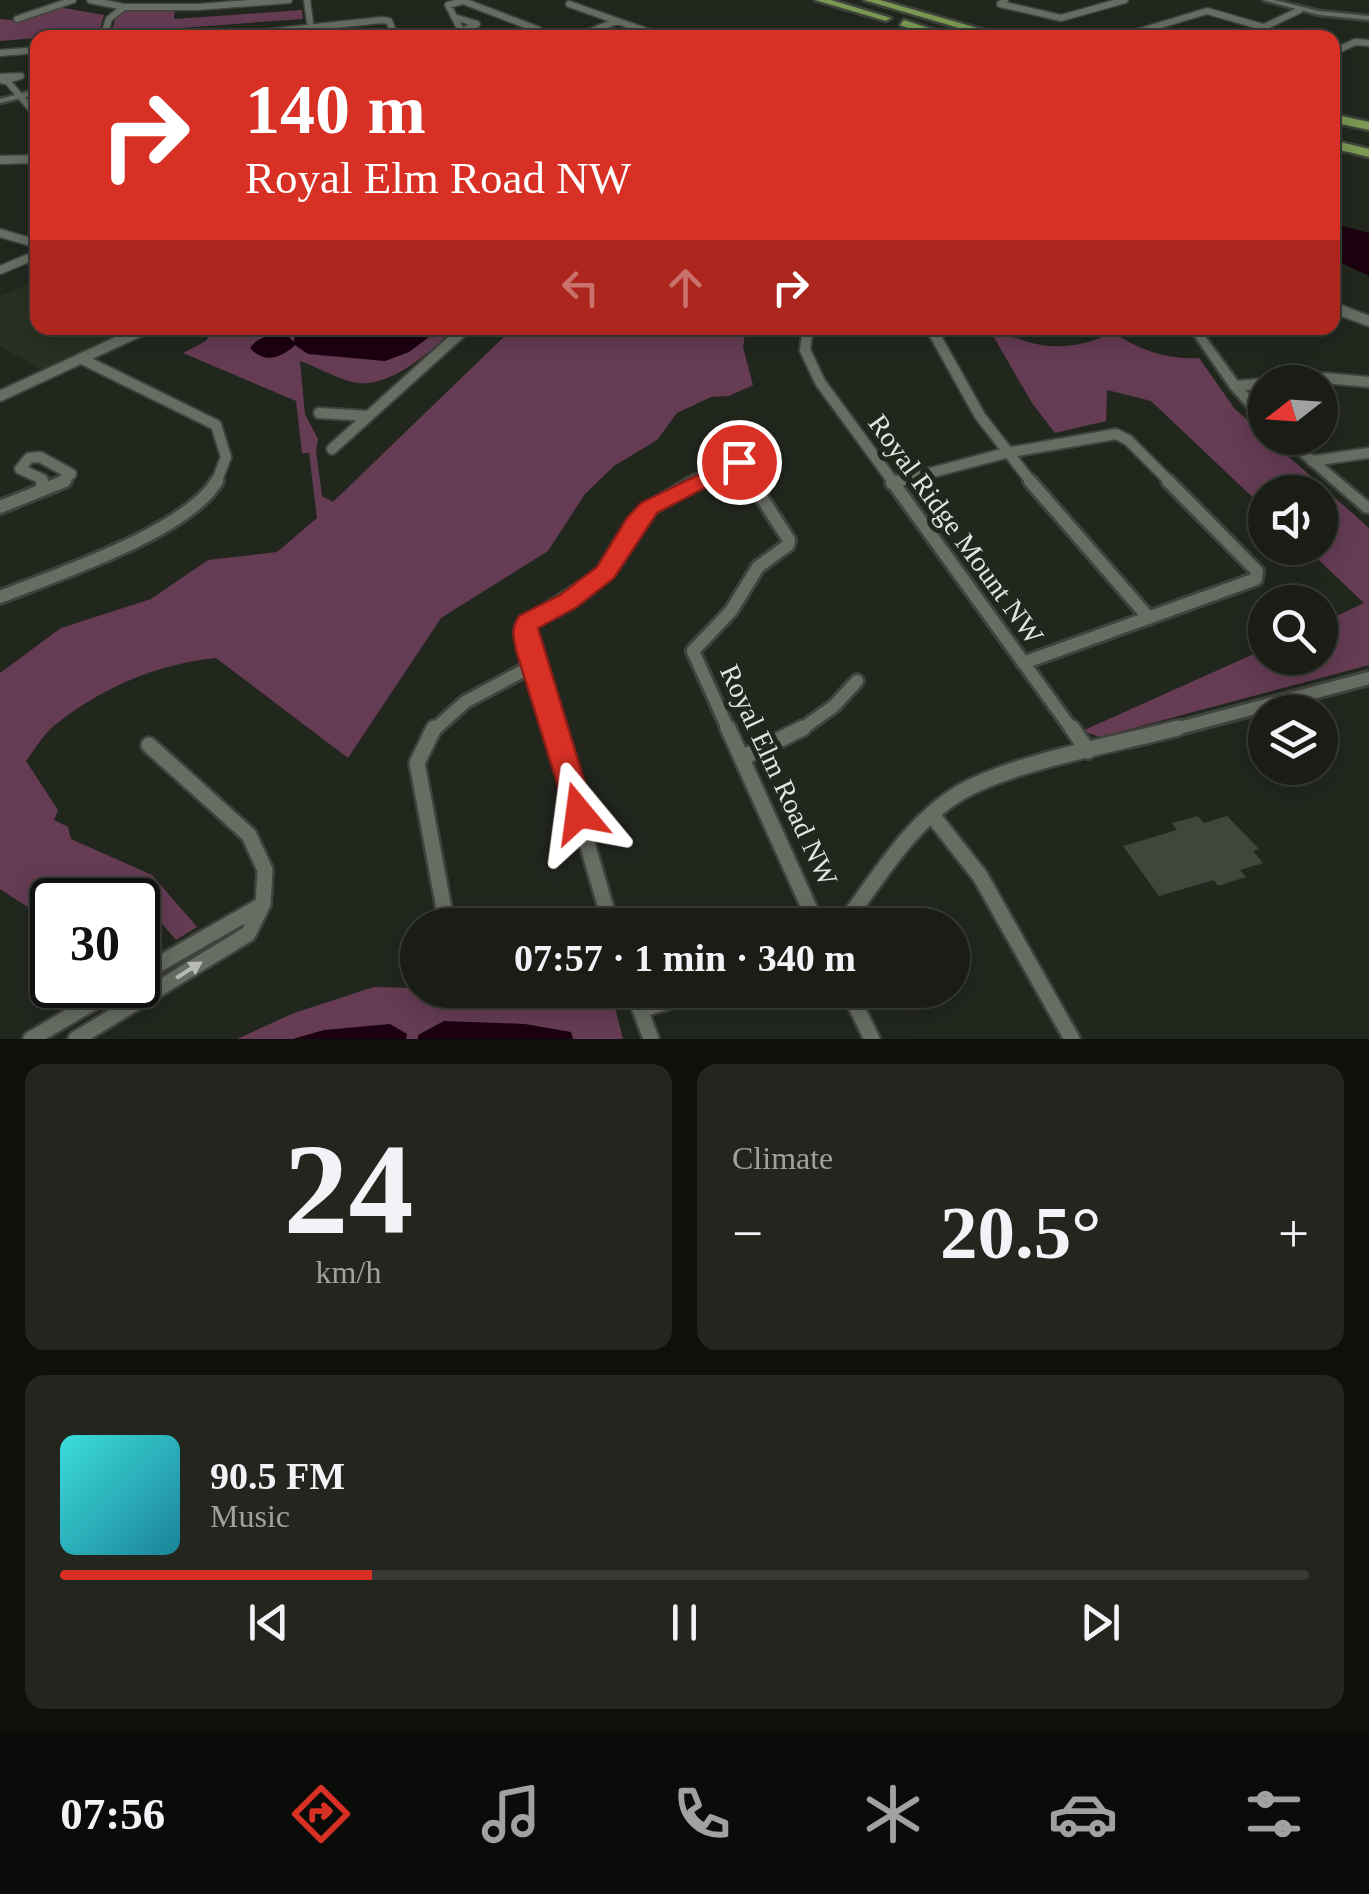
<!DOCTYPE html>
<html lang="en">
<head>
<meta charset="utf-8">
<style>
	body { margin:0; font-family:Georgia,serif; background:#23261f; color:#f1f3f6; height:100vh; display:flex; flex-direction:column; font-size:38px; white-space:nowrap }
	* { box-sizing:border-box; margin:0 }
	p { font-size:32px; color:#9fa2a1 }
	.icon { flex:none; width:55px; height:55px; fill:none; stroke:currentColor; stroke-width:2; stroke-linecap:round; stroke-linejoin:round }
	.map { position:relative; height:1039px; overflow:hidden }
	.side { display:flex; flex-direction:column; gap:25px; padding:25px; background:#0e100c; flex:1 }
	.side>* { flex:none }
	.top-card { position:absolute; left:30px; top:30px; width:1310px; height:305px; border-radius:20px; box-shadow:0 5px 25px #0003,0 0 0 2px #383b35; background:#d93025; color:#fff; overflow:hidden }
	.needle { width:65px; rotate:253deg }
	.buttons { position:absolute; left:1248px; top:365px; display:grid; gap:20px }
	.buttons a { display:grid; place-items:center; width:90px; height:90px; border-radius:50%; background:#1a1d16; box-shadow:0 5px 25px #0003,0 0 0 2px #383b35; font-size:50px }
	.speed { position:absolute; left:30px; top:878px; display:flex; gap:20px; font-size:50px; font-weight:700; text-align:center }
	.speed>* { display:grid; place-content:center; width:130px; height:130px; border-radius:50%; background:#1a1d16; box-shadow:0 5px 25px #0003,0 0 0 2px #383b35; line-height:1 }
	.speed .limit { border:5px solid #111; border-radius:15px; background:#fff; color:#111 }
	.pin { position:absolute; display:grid; place-items:center; width:85px; height:85px; color:#fff; margin:-42px; border:5px solid #fff; border-radius:50%; box-shadow:0 2px 10px #0007 }
	.me { position:absolute; width:110px; margin:-55px; rotate:344deg; stroke-linejoin:round; filter:drop-shadow(0 0 8px #0008) }
	.turn { display:flex; align-items:center; gap:35px; height:210px; padding:0 50px; font-size:45px }
	.turn .icon { width:130px; height:130px; stroke-width:2.5 }
	.turn b { display:block; font-size:70px; line-height:85px }
	.lanes { display:flex; align-items:center; height:95px; padding:0 50px; background:#0003; justify-content:center; gap:50px; direction:ltr }
	.lanes .off { opacity:.35 }
	.big { font-size:75px; font-weight:700; line-height:1.1 }
	.side .widget { flex:1; display:flex; flex-direction:column; justify-content:center; gap:15px; min-width:0; padding:0 35px; border-radius:20px; background:#23261f }
	.side .dial { align-items:center; gap:0 }
	.dial b { font-size:130px; line-height:1 }
	.song { display:flex; align-items:center; gap:30px }
	.cover { width:120px; height:120px; border-radius:15px; background:linear-gradient(135deg,hsl(180 70% 55%),hsl(190 70% 35%)) }
	.played { height:10px; border-radius:5px; background:linear-gradient(90deg,#d93025 25%,#383b35 25%) }
	.keys { display:flex; justify-content:space-around; direction:ltr }
	.heat { display:flex; justify-content:space-between; align-items:center; font-size:55px; direction:ltr }
	.side .tiles { flex:1; display:grid; gap:25px; grid-template-columns:1fr 1fr }
	.widget:last-child { grid-column:span 2 }
	.trip { position:absolute; left:400px; top:908px; width:570px; height:100px; border-radius:50px; background:#1a1d16; box-shadow:0 5px 25px #0003,0 0 0 2px #383b35; font-weight:700; line-height:100px; text-align:center }
	.tabs { display:flex; height:160px; justify-content:space-around; align-items:center; background:#0a0c09; color:#9fa2a1 }
	.tabs .icon { width:70px; height:70px }
	.tabs .selected { color:#d93025 }
	.tabs b { font-size:45px; color:#f1f3f6 }
	.map>svg:first-child { display:block }
	.built { fill:#293021 }
	.green { fill:#653c54 }
	.water { fill:#1c0011 }
	.building { fill:#41463d }
	.lines { fill:none; stroke-linecap:round; stroke-linejoin:round }
	.minor-far4-casing { stroke:#3f433c; stroke-width:9 }
	.minor-far3-casing { stroke:#3f433c; stroke-width:11 }
	.minor-far2-casing { stroke:#3f433c; stroke-width:14 }
	.minor-far1-casing { stroke:#3f433c; stroke-width:18 }
	.minor-casing { stroke:#3f433c; stroke-width:20 }
	.tertiary-casing { stroke:#3f433c; stroke-width:5 }
	.motorway-casing { stroke:#3f433c; stroke-width:5 }
	.minor-far4 { stroke:#686d63; stroke-width:6 }
	.minor-far3 { stroke:#686d63; stroke-width:8 }
	.minor-far2 { stroke:#686d63; stroke-width:10 }
	.minor-far1 { stroke:#686d63; stroke-width:12 }
	.minor { stroke:#686d63; stroke-width:15 }
	.tertiary { fill:#686d63; fill-rule:evenodd }
	.motorway { fill:#7a9952; fill-rule:evenodd }
	.oneway { fill:#b7bbb4 }
	.route { fill:#d93025; stroke:#8d1f18; stroke-width:2.5 }
	.labels { text-anchor:middle; dominant-baseline:central; stroke-width:10; stroke-linejoin:round; paint-order:stroke }
	.street-label { font-size:28px; fill:#e2e5df; stroke:#22271e }
</style>
</head>
<body>
<div class="map">
<svg width="1369" height="1039" viewBox="0 0 1369 1039">
	<rect width="100%" height="100%" fill="#22271e"/>
	<!-- built -->
	<path class="built" d="M 37,281 L 38,328 L 131,328 L 41,369 L 0,346 L 0,296 Z"/>
	<!-- green -->
	<path class="green" d="M 58,7 L 104,15 L 99,33 L 0,41 L 0,19 L 21,21 Z
		M 123,9 L 175,10 L 174,19 L 302,10 L 303,19 L 111,33 L 116,17 Z
		M 214,328 L 454,328 C 433,351 387,391 352,382 C 334,377 317,367 300,361 L 305,414 L 318,439 L 316,451 L 322,496 L 333,502 L 513,328 L 746,328 L 743,347 L 753,385 L 729,396 L 711,397 L 677,413 L 657,440 L 614,466 L 585,494 L 548,551 L 441,618 L 348,758 L 216,658 C 157,664 103,687 56,724 C 44,733 35,749 26,761 L 58,810 L 54,820 L 68,827 L 71,839 L 152,875 L 197,927 L 176,940 L 133,890 L 119,900 L 52,900 L 52,923 L 0,889 L 0,673 L 61,628 L 151,599 L 208,560 L 277,552 L 317,518 L 309,453 L 302,453 L 296,401 L 183,353 L 206,341 Z
		M 1113,332 C 1138,350 1168,360 1199,358 L 1235,409 L 1369,528 L 1369,665 L 1100,737 L 1082,731 L 1265,649 L 1265,658 L 1320,658 L 1320,624 L 1364,603 L 1306,548 L 1320,548 L 1320,492 L 1265,492 L 1265,509 L 1151,401 L 1107,390 L 1106,421 L 1055,433 L 1032,403 L 992,334 C 1008,334 1017,339 1032,343 C 1061,350 1088,345 1113,332 Z
		M 374,987 L 515,990 L 613,1000 L 623,1039 L 237,1039 L 294,1013 Z"/>
	<!-- water -->
	<path class="water" d="M 1332,223 L 1369,233 L 1369,276 L 1333,259 Z
		M 299,328 L 441,328 L 409,352 L 385,361 L 308,354 L 295,345 C 282,358 264,364 250,348 C 256,338 273,333 284,332 L 294,342 L 295,332 Z
		M 444,1021 L 525,1024 L 571,1032 L 573,1039 L 418,1039 L 418,1035 Z
		M 390,1024 L 407,1034 L 406,1039 L 293,1039 L 324,1030 Z"/>
	<!-- building -->
	<path class="building" d="M 1198,816 L 1204,823 L 1227,816 L 1259,849 L 1253,851 L 1263,863 L 1240,870 L 1246,877 L 1218,886 L 1214,880 L 1159,896 L 1123,846 L 1177,830 L 1172,823 Z"/>
	<g class="lines">
		<!-- minor-far4 casing -->
		<g class="minor-far4-casing">
			<path id="minor-far4" d="M 90,0 L 124,7
				M 307,0 L 312,38
				M 1005,0 L 1000,4 L 1061,18 L 1125,0
				M 569,4 L 617,21
				M 454,17 L 477,24 L 461,32
				M 17,19 L 73,0
				M 103,38 L 109,19 L 124,7 L 198,7 L 289,0
				M 212,38 L 382,20 L 389,21 L 396,38
				M 465,38 L 448,5 L 463,1 L 539,30 L 524,38
				M 574,38 L 617,21 L 667,38
				M 1127,38 L 1124,36 L 1207,11 L 1266,28
				M 1241,38 L 1300,10
				M 0,53 L 38,50
				M 1332,53 L 1355,42 L 1369,43
				M 0,77 L 21,76 L 3,81
				M 7,81 L 38,117"/>
		</g>
		<!-- minor-far3 casing -->
		<g class="minor-far3-casing">
			<path id="minor-far3" d="M 0,160 L 38,159
				M 0,233 L 38,244
				M 0,270 L 38,254"/>
		</g>
		<!-- minor-far2 casing -->
		<g class="minor-far2-casing">
			<path id="minor-far2" d="M 1332,307 L 1369,321
				M 808,328 L 805,350 L 820,382 L 894,483
				M 931,328 L 980,416 L 1032,483
				M 82,359 L 216,425 L 226,457 L 216,483
				M 1235,386 L 1325,378 L 1369,382
				M 0,396 L 147,328
				M 319,413 L 368,416
				M 728,446 L 739,462
				M 332,449 L 466,328
				M 1312,461 L 1369,453
				M 42,483 L 42,479 L 20,469 L 29,458 L 40,457 L 71,474 L 59,483
				M 691,483 L 739,462 L 753,483
				M 892,483 L 1006,453 L 1116,434 L 1128,440 L 1171,483"/>
		</g>
		<!-- minor-far1 casing -->
		<g class="minor-far1-casing">
			<path id="minor-far1" d="M 42,481 L 43,489
				M 892,481 L 1073,731
				M 1030,481 L 1149,618
				M 892,483 L 900,481
				M 0,507 L 65,481
				M 0,597 C 55,575 187,532 217,481
				M 1023,663 L 1256,579 L 1257,571 L 1168,481
				M 433,731 L 465,702 L 536,664
				M 554,731 L 524,631 L 538,616 L 605,573 L 649,509 L 696,481
				M 729,731 L 693,651 L 731,611 L 758,567 L 788,545 L 789,540 L 751,481
				M 799,731 L 834,706 L 857,681
				M 1168,731 L 1369,678"/>
		</g>
		<!-- minor casing -->
		<g class="minor-casing">
			<path id="minor" d="M 434,728 L 417,763 L 447,925
				M 553,728 L 611,925
				M 728,728 L 817,925
				M 1072,728 L 1088,751
				M 742,758 L 803,728
				M 932,815 L 980,876 L 1072,1039
				M 843,925 C 877,880 911,821 961,792 C 1014,762 1117,744 1178,728
				M 138,976 L 262,905
				M 633,990 L 651,1039
				M 848,990 L 872,1039
				M 640,1010 L 706,990
				M 31,1039 L 123,985
				M 76,1039 L 248,934 L 263,904 L 265,870 L 249,835 L 149,745"/>
		</g>
		<!-- tertiary casing -->
		<g class="tertiary-casing">
			<path id="tertiary" d="M 1263,0 L 1274,0 L 1319,11 L 1369,16 L 1369,20 L 1319,15 Z
				M 38,89 L 38,94 L 0,103 L 0,99 Z
				M 1189,328 L 1199,328 L 1239,383 L 1265,412 L 1265,424 L 1261,423 L 1231,389 Z
				M 1279,438 L 1292,438 L 1369,502 L 1369,513 L 1364,512 Z"/>
		</g>
		<!-- motorway casing -->
		<g class="motorway-casing">
			<path id="motorway" d="M 815,0 L 831,0 L 891,18 L 886,21 Z
				M 864,0 L 880,0 L 1012,38 L 993,38 Z
				M 904,20 L 953,36 L 954,38 L 937,38 L 900,25 Z
				M 1332,114 L 1369,122 L 1369,130 L 1332,122 Z
				M 1332,140 L 1369,149 L 1369,157 L 1332,148 Z"/>
		</g>
		<!-- minor-far4 -->
		<use href="#minor-far4" class="minor-far4"/>
		<!-- minor-far3 -->
		<use href="#minor-far3" class="minor-far3"/>
		<!-- minor-far2 -->
		<use href="#minor-far2" class="minor-far2"/>
		<!-- minor-far1 -->
		<use href="#minor-far1" class="minor-far1"/>
		<!-- minor -->
		<use href="#minor" class="minor"/>
		<!-- tertiary -->
		<use href="#tertiary" class="tertiary"/>
		<!-- motorway -->
		<use href="#motorway" class="motorway"/>
	</g>
	<!-- one-way arrows -->
	<defs><path id="oneway-solid" d="M-6-.8H1V-3.2L6.5 0L1 3.2V.8H-6Z" transform="scale(2.5)"/></defs>
	<use class="oneway" href="#oneway-solid" transform="translate(189 970) rotate(-32)"/>
	<!-- route -->
	<path class="route" d="M 739,455 L 749,462 L 746,466 L 657,513 L 614,578 L 577,607 L 538,628 L 594,813 L 589,822 L 579,825 L 569,822 L 516,650 C 513,635 511,629 519,616 L 560,595 L 597,567 L 627,518 L 641,503 Z"/>
	<g class="labels">
		<!-- street labels -->
		<g class="street-label">
			<text transform="translate(956 529) rotate(54)">Royal Ridge Mount NW</text>
			<text transform="translate(779 775) rotate(65)">Royal Elm Road NW</text>
		</g>
	</g>
</svg>
<div class="buttons">
<a><svg class="needle" viewBox="-14 -14 28 28"><path d="M0-13l5 13h-10z" fill="#e53935"/><path d="M0 13l5-13h-10z" fill="#9fa2a1"/></svg></a>
<a><svg class="icon" aria-label="sound" viewBox="0 0 24 24"><path d="M4 9h4l5-4v14l-5-4H4zM17 9q2 3 0 6"/></svg></a>
<a><svg class="icon" aria-label="search" viewBox="0 0 24 24"><circle cx="10" cy="10" r="6"/><path d="M15 15l6 6"/></svg></a>
<a><svg class="icon" aria-label="layers" viewBox="0 0 24 24"><path d="M12 4l9 5-9 5-9-5zM3 14l9 5 9-5"/></svg></a>
</div>
<div class="speed"><div class="limit">30</div></div>
<div class="pin" style="left:739px;top:462px;background:#d93025"><svg class="icon" aria-label="arrive" viewBox="0 0 24 24"><path d="M6 21V4h12l-3 4 3 4H6"/></svg></div>
<svg class="me" style="left:579px;top:813px" viewBox="-20 -20 40 40"><path d="M0-17L14 15 0 8-14 15z" fill="#d93025" stroke="#fff" stroke-width="4"/></svg>
<div class="trip">07:57 · 1 min · 340 m</div>
<div class="top-card">
<div class="turn"><svg class="icon" aria-label="right" viewBox="0 0 24 24"><path d="M7 20v-9h11M14 6l5 5-5 5"/></svg><div><b>140 m</b>Royal Elm Road NW</div></div>
<div class="lanes"><svg class="icon off" aria-label="left" viewBox="0 0 24 24"><path d="M17 20v-9H6M10 6l-5 5 5 5"/></svg><svg class="icon off" aria-label="ahead" viewBox="0 0 24 24"><path d="M12 20V5M6 11l6-6 6 6"/></svg><svg class="icon" aria-label="right" viewBox="0 0 24 24"><path d="M7 20v-9h11M14 6l5 5-5 5"/></svg></div>
</div>
</div>
<section class="side">
<div class="tiles">
<div class="widget dial"><b>24</b><p>km/h</p></div>
<div class="widget"><p>Climate</p>
<div class="heat"><a>−</a><b class="big">20.5°</b><a>+</a></div>
</div>
<div class="widget">
<div class="song"><i class="cover"></i><div><b>90.5 FM</b><p>Music</p></div></div>
<div class="played"></div>
<div class="keys"><svg class="icon" aria-label="previous" viewBox="0 0 24 24"><path d="M18 5L8 12l10 7zM5 5v14"/></svg><svg class="icon" aria-label="pause" viewBox="0 0 24 24"><path d="M8 5v14M16 5v14"/></svg><svg class="icon" aria-label="next" viewBox="0 0 24 24"><path d="M6 5l10 7-10 7zM19 5v14"/></svg></div>
</div>
</div>
</section>
<nav class="tabs">
<b>07:56</b>
<svg class="icon selected" aria-label="directions" viewBox="0 0 24 24"><path d="M12 3l9 9-9 9-9-9zM9 14v-3h6M13 9l2 2-2 2"/></svg>
<svg class="icon" aria-label="music" viewBox="0 0 24 24"><path d="M9 18V5l10-2v13"/><circle cx="6" cy="18" r="3"/><circle cx="16" cy="16" r="3"/></svg>
<svg class="icon" aria-label="phone" viewBox="0 0 24 24"><path d="M5 4h4l2 5-3 2q2 4 5 5l2-3 5 2v4C11 20 4 13 5 4z"/></svg>
<svg class="icon" aria-label="climate" viewBox="0 0 24 24"><path d="M12 3v18M4 7l16 10M4 17L20 7"/></svg>
<svg class="icon" aria-label="car" viewBox="0 0 24 24"><path d="M5 17H2v-5l4-1 3-4h7l3 4 3 1v5h-3M9 17h6M6 11h13"/><circle cx="7" cy="17" r="2"/><circle cx="17" cy="17" r="2"/></svg>
<svg class="icon" aria-label="filters" viewBox="0 0 24 24"><path d="M4 7h16M4 17h16"/><circle cx="9" cy="7" r="2"/><circle cx="15" cy="17" r="2"/></svg>
</nav>
</body>
</html>
